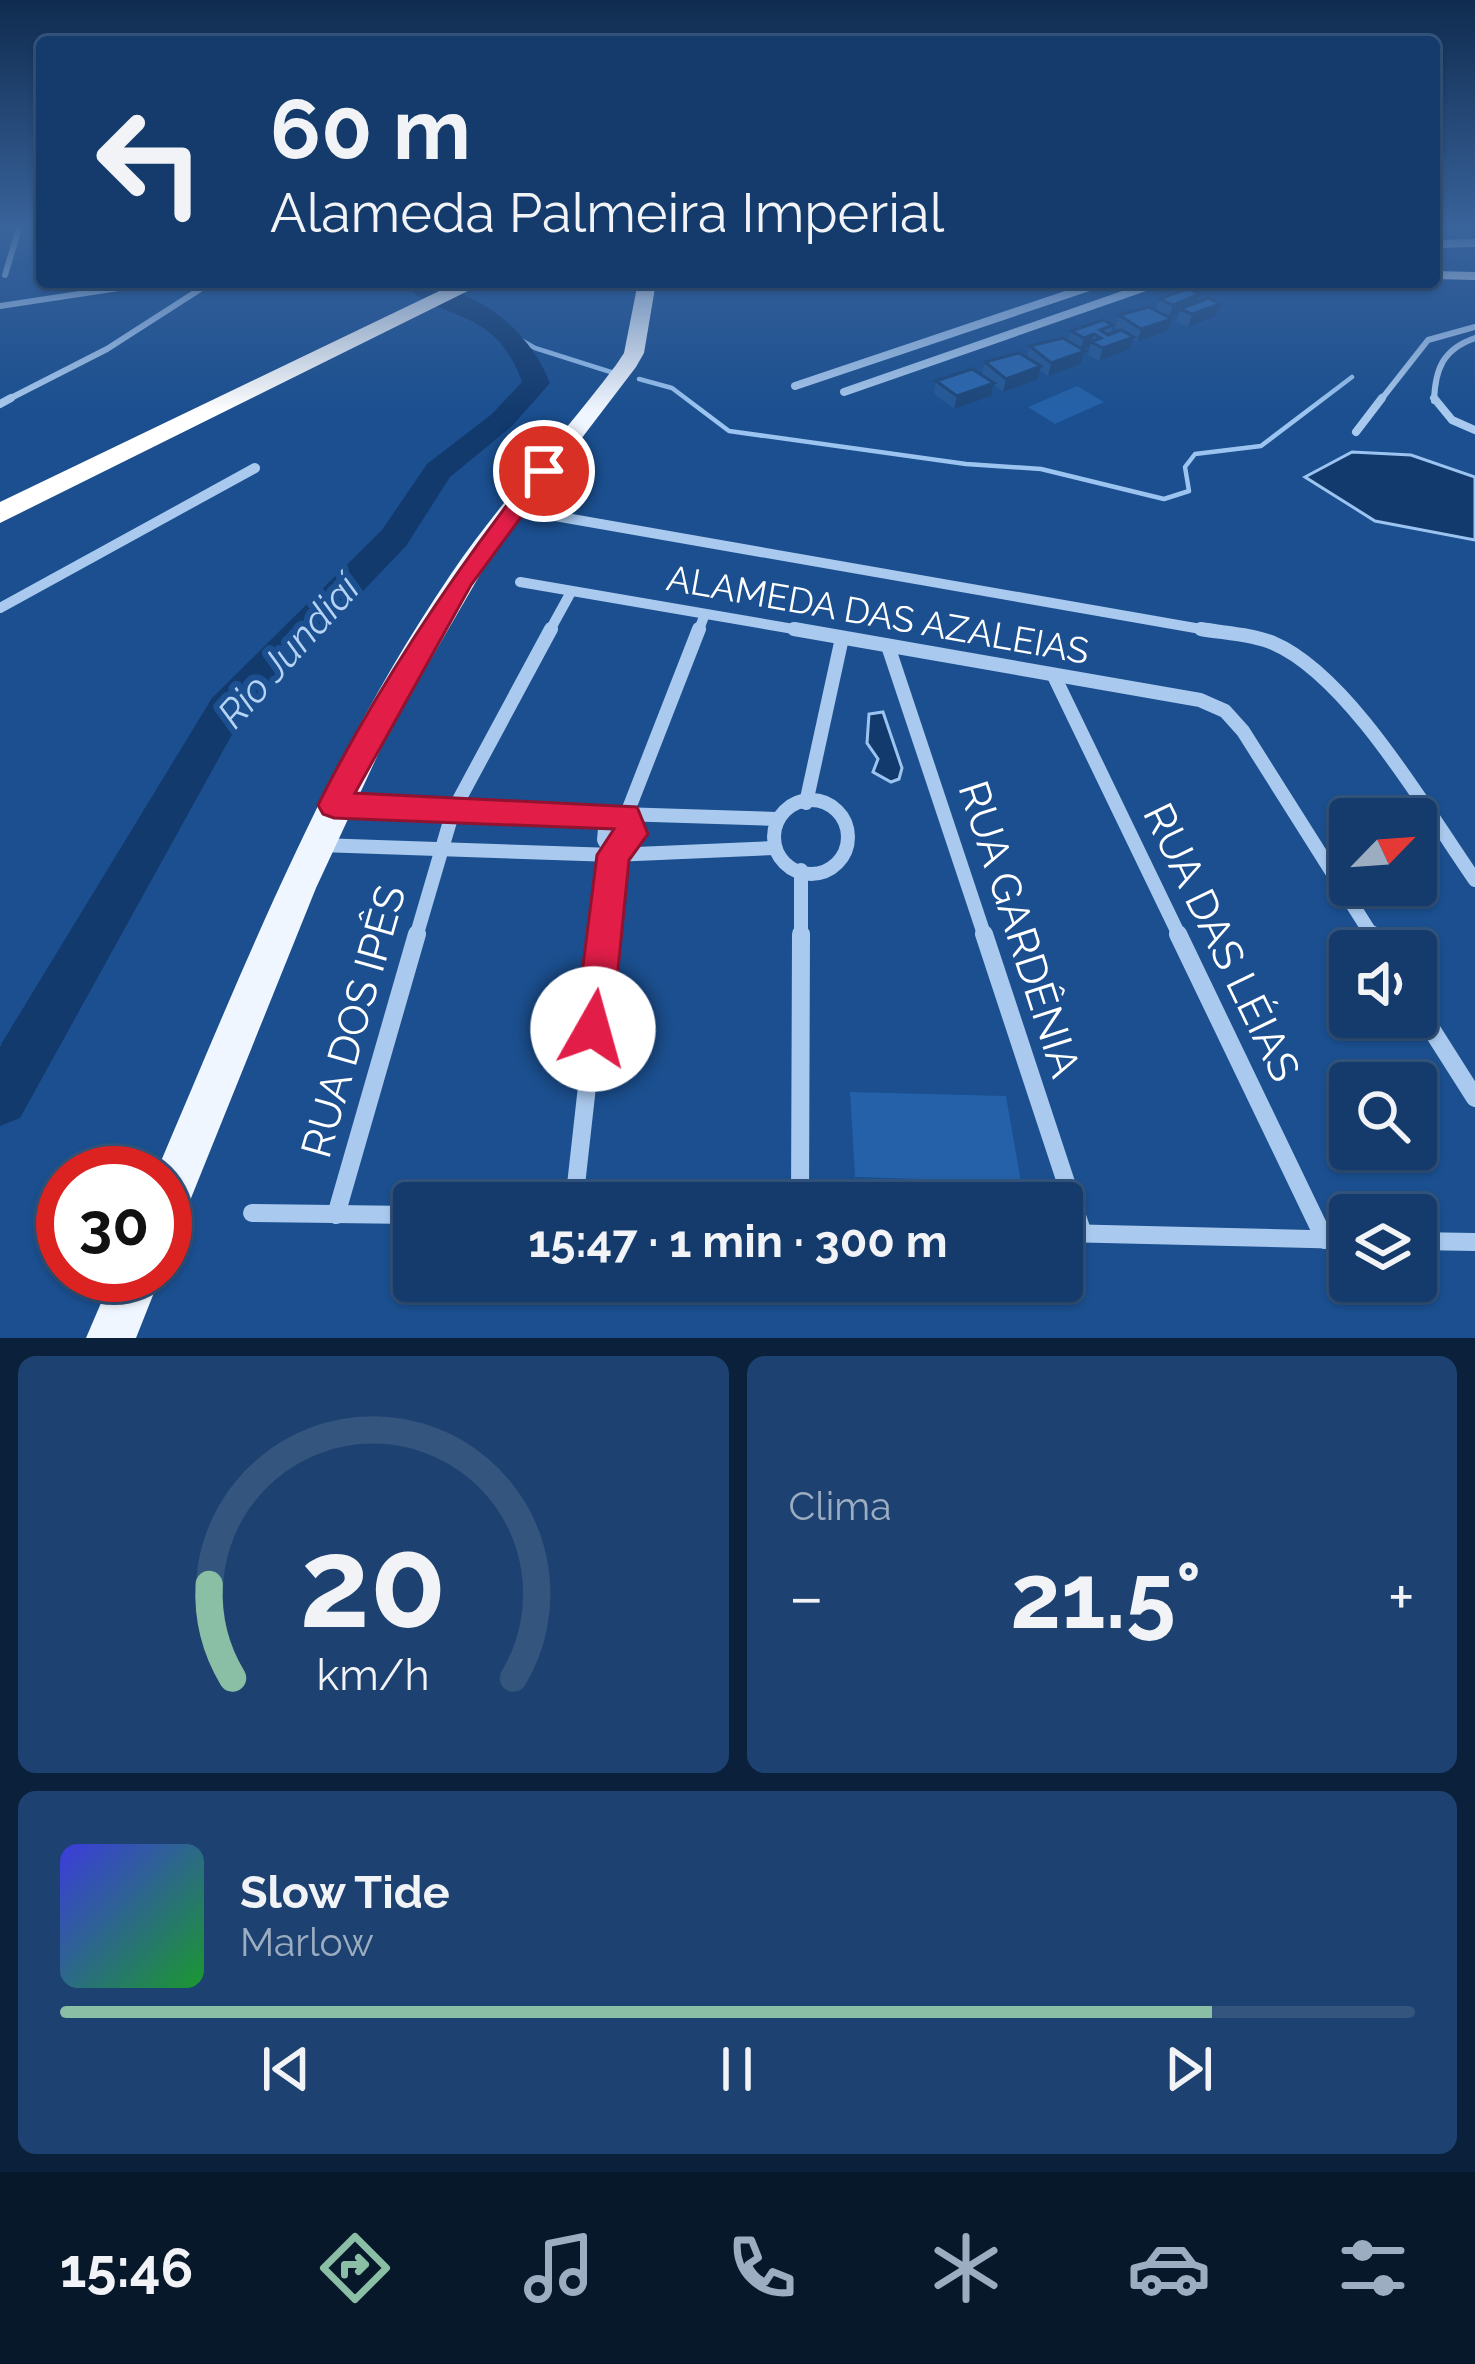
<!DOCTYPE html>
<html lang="pt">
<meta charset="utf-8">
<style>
body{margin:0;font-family:Raleway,sans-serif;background:#1d4271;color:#f1f3f6;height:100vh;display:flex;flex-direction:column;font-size:45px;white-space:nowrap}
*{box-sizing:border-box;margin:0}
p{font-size:39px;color:#9dadc1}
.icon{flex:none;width:66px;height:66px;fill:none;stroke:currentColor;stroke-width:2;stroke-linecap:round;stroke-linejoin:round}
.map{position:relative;height:1338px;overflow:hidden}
.drawer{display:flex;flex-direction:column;gap:18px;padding:18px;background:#0b203b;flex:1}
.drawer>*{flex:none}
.hud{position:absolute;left:36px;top:36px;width:1404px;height:252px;border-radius:12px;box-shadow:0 3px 9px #0004,0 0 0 3px #33557e;background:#143b6b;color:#f1f3f6;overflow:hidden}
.needle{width:78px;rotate:65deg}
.controls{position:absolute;left:1329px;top:798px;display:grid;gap:24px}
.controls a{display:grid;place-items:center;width:108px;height:108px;border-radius:12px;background:#143b6b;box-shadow:0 3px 9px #0004,0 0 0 3px #33557e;font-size:60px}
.speed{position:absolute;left:36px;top:1146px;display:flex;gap:24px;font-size:60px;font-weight:700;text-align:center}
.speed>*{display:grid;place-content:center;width:156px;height:156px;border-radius:50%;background:#143b6b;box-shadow:0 3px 9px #0004,0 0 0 3px #33557e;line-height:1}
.speed .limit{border:18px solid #d22;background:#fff;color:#111}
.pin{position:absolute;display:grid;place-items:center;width:102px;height:102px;color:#fff;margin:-51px;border:6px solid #fff;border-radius:50%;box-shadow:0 3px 12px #0007}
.me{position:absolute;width:132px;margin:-66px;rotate:7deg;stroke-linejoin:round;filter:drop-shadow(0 0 9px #0008)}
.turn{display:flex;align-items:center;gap:42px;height:252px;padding:0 36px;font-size:54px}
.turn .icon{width:156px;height:156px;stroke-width:2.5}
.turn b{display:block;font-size:84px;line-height:102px}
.big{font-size:90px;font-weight:700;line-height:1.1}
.drawer .tile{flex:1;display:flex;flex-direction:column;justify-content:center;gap:18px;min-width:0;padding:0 42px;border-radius:18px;background:#1d4271}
.drawer .dial{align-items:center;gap:0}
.dial svg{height:312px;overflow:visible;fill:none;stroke:#33557e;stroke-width:7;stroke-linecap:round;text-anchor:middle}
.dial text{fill:#f1f3f6;stroke:none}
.song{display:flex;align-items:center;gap:36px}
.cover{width:144px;height:144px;border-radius:18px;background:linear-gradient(135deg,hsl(240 70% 55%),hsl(130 70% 35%))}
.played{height:12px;border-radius:6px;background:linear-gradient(90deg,#8abfa5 85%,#33557e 85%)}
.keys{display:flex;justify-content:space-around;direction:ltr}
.heat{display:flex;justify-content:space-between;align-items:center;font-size:66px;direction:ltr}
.drawer .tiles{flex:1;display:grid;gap:18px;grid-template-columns:1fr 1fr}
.tile:last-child{grid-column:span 2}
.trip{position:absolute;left:393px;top:1182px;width:690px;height:120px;border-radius:12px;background:#143b6b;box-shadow:0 3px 9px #0004,0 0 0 3px #33557e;font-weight:700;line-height:120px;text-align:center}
.tabs{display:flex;height:192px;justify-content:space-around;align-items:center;background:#08182b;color:#9dadc1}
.tabs .icon{width:84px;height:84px}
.tabs .on{color:#8abfa5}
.tabs b{font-size:54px;color:#f1f3f6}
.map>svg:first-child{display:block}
.green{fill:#2461a8}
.water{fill:#123a6d;stroke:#9cc4f0;stroke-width:3}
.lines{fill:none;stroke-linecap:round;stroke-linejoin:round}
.stream-far1{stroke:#9cc4f0;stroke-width:4.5}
.stream{stroke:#9cc4f0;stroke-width:9}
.river{fill:#123a6d;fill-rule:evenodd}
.lane-far1{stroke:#a9c9ee;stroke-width:6}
.lane{stroke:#a9c9ee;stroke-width:8}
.street-far3{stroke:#a9c9ee;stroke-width:8}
.street-far2{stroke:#a9c9ee;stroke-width:10}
.street-far1{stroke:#a9c9ee;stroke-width:14}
.street{stroke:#a9c9ee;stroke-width:18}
.secondary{fill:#d6e6fa;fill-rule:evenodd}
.primary{fill:#f0f6ff;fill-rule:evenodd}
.highway{fill:#fff;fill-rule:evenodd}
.wall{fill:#245895}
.shaded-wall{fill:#1d4779}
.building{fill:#2a66ad;stroke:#1d4779;stroke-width:3}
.route{fill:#e11d48;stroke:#92132f;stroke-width:3}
.labels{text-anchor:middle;stroke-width:12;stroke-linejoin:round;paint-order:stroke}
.street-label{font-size:36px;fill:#fff;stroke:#1b4f8f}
.water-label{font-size:39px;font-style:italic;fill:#b5d3f5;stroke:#1b4f8f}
.near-street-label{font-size:42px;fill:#fff;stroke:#1b4f8f}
</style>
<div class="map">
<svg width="1475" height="1338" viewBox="0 0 1475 1338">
<rect width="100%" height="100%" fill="#1b4f8f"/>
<g class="green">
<polygon points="1077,386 1104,402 1055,424 1028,407"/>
<polygon points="850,1092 1006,1096 1021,1182 855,1177"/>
</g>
<g class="water">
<polygon points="1352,452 1411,455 1475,477 1475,540 1375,521 1305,477"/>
<polygon points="883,712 902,768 899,779 891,782 873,772 878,759 867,743 869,714"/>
</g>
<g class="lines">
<g class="stream-far1">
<polyline points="514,336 535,348 617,374"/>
<polyline points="639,379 672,388 729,431 966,464 1041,469 1164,499 1189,491 1185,467 1195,454 1261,446 1352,377"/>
</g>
<polyline class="stream" points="0,1050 32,1044"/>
<path class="river" d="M401 282C466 282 526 322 550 383L512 426 450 477 406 546 240 720 20 1118 0 1126V1046L212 698 382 530 427 464 492 414 522 382C494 304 444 325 401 282Z"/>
<g class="lane-far1">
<polyline points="5,275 20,225"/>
<polyline points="0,306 158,282"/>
<polyline points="5,401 107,349 202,288 202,282"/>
<polyline points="1380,401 1428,340 1475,327"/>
<path d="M1434 401C1435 369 1443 349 1475 338"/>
</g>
<g class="lane">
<polyline points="1434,398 1452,420 1475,430"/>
<polyline points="0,404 11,398"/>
<polyline points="1356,432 1382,398"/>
</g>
<g class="street-far3">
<polyline points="1434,244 1475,243"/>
<polyline points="1270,282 1325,282"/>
<polyline points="795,386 1104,282"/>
<polyline points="844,392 1160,282"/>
</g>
<g class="street-far2">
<polyline points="515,509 1218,632"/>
<polyline points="520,582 811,632"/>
<polyline points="0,608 255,468"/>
<polyline points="549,632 571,592"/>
<polyline points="698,632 705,614"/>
</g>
<g class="street-far1">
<polyline points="794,629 1200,700 1225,711 1243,731 1373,937"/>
<path d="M1201 629C1223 633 1252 634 1273 643 1349 675 1428 813 1475 880"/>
<polyline points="888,646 985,937"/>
<polyline points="1054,676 1180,937"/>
<circle cx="811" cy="837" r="37"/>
<polyline points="806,803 842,638"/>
<polyline points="340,805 777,819"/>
<polyline points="320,845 613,855 774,848"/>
<polyline points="615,853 632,834 626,816 699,629"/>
<polyline points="416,937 453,811 551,629"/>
<polyline points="604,937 613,855 604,840 605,829 625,817"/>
<polyline points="801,937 801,870"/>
</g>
<g class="street">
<polyline points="984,934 1083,1234"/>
<polyline points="1178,934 1325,1240"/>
<polyline points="1371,934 1382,951"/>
<polyline points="1416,1005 1475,1098"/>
<polyline points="574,1203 604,934"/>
<polyline points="800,1203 801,934"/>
<polyline points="252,1213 414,1215"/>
<polyline points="336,1215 417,934"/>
<polyline points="1062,1233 1350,1240"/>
<polyline points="1416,1241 1475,1242"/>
</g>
<polygon class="secondary" points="1434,271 1475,272 1475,280 1434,279"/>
<g class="primary">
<path d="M638 282H656L644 353 636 367 488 561 388 733 316 888 181 1223 165 1230V1173H156C243 969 326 758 451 574 501 500 563 436 616 365L624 353Z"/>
<polygon points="113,1275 161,1275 136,1338 86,1338"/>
</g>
<polygon class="highway" points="458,282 486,282 0,523 0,502"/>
</g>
<polygon class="wall" points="1200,294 1196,302 1221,304 1216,316 1188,327 1176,321 1179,313 1169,317 1167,331 1137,342 1133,340 1130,349 1099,361 1088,355 1090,347 1083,350 1081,364 1048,376 1040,370 1038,379 1003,392 993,384 991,396 954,409 934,394 936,381 982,375 985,362 1027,358 1030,346 1068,341 1071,331 1113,325 1111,333 1120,330 1115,327 1119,315 1156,310 1160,299"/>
<g class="shaded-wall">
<polygon points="1200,294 1195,306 1180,309 1179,313 1169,317 1173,305"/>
<polygon points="1221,304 1216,316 1188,327 1192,314"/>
<polygon points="1172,319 1167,331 1137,342 1141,329"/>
<polygon points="1094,334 1090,347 1080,350 1084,338"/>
<polygon points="1134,337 1130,349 1099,361 1103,348"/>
<polygon points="1085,351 1081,364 1048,376 1051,363"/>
<polygon points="1041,366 1038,379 1003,392 1006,379"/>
<polygon points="994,383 991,396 954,409 957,396"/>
</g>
<g class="building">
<polygon points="1188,288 1200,294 1173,305 1160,299"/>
<polygon points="1208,298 1221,304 1192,314 1180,309"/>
<polygon points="1149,307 1172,319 1141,329 1119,315"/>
<polygon points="1103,320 1113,325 1100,330 1108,335 1121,330 1134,337 1103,348 1091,342 1101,338 1094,334 1084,338 1071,331"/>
<polygon points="1063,338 1085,351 1051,363 1030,346"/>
<polygon points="1019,353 1041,366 1006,379 985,362"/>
<polygon points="972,369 994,383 957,396 936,381"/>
</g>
<linearGradient id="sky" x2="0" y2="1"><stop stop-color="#0f2b4f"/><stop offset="0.55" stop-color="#39639b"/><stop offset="1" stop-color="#39639b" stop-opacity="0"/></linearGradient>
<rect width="1475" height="412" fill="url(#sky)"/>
<path class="route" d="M544 464 555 471 471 585 355 793 637 807 648 834 629 860 612 1029 607 1042 593 1047 580 1042 575 1029 597 855 614 829 334 818 323 814 318 805C379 683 453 573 537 466Z"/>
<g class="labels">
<g class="street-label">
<text transform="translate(878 614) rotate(10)" y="13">ALAMEDA DAS AZALEIAS</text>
</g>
<g class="water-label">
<text transform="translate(288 651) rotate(-48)" y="14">Rio Jundiaí</text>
</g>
<g class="near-street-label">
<text transform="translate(1020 929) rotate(72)" y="15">RUA GARDÊNIA</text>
<text transform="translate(1222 942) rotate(64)" y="15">RUA DAS LÉIAS</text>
<text transform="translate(353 1021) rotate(-74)" y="15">RUA DOS IPÊS</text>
</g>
</g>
</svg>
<div class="controls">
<a><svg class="needle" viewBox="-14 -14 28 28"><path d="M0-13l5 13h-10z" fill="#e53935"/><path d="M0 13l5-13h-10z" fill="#9dadc1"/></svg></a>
<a><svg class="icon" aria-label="sound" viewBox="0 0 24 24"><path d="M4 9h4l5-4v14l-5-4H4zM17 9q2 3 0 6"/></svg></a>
<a><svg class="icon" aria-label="search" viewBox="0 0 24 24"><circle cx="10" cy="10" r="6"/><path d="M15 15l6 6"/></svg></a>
<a><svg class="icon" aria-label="layers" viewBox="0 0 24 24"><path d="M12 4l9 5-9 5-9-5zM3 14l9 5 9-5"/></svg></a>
</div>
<div class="speed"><div class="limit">30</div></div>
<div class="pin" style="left:544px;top:471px;background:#d93025"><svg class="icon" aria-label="arrive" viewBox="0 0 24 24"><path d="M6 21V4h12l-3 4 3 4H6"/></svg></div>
<svg class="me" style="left:593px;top:1029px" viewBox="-20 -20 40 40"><circle r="19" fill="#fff"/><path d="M0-13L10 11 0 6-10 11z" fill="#e11d48"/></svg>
<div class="trip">15:47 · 1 min · 300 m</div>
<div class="hud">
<div class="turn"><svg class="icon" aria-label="left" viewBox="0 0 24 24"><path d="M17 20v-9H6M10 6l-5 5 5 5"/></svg><div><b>60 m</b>Alameda Palmeira Imperial</div></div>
</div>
</div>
<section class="drawer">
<div class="tiles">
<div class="tile dial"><svg viewBox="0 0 100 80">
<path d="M14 69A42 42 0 1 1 86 69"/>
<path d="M14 69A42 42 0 0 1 8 45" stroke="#8abfa5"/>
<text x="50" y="56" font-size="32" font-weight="700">20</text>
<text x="50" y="72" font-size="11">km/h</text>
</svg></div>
<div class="tile"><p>Clima</p>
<div class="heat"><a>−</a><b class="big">21.5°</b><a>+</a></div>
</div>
<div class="tile">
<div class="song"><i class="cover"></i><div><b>Slow Tide</b><p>Marlow</p></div></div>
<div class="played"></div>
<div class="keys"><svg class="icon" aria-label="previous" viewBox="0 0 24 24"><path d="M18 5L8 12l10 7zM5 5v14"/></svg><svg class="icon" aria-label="pause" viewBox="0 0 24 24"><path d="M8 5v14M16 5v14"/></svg><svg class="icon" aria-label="next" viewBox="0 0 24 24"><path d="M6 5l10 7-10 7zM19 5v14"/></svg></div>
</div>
</div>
</section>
<nav class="tabs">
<b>15:46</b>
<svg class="icon on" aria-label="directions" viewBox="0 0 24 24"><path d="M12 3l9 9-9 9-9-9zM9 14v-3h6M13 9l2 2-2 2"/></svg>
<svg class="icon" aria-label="music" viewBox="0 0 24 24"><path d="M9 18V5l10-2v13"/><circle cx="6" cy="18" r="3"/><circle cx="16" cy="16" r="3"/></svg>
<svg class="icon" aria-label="phone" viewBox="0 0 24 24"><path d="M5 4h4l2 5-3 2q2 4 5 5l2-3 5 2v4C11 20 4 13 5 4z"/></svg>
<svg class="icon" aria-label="climate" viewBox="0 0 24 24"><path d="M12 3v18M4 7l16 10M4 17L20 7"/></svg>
<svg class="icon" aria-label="car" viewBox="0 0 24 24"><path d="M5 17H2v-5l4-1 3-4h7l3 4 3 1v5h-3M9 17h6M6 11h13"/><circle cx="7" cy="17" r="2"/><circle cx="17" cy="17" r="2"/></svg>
<svg class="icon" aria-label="filters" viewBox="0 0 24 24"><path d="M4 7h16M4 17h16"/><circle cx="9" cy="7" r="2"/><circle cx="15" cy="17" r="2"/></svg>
</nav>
